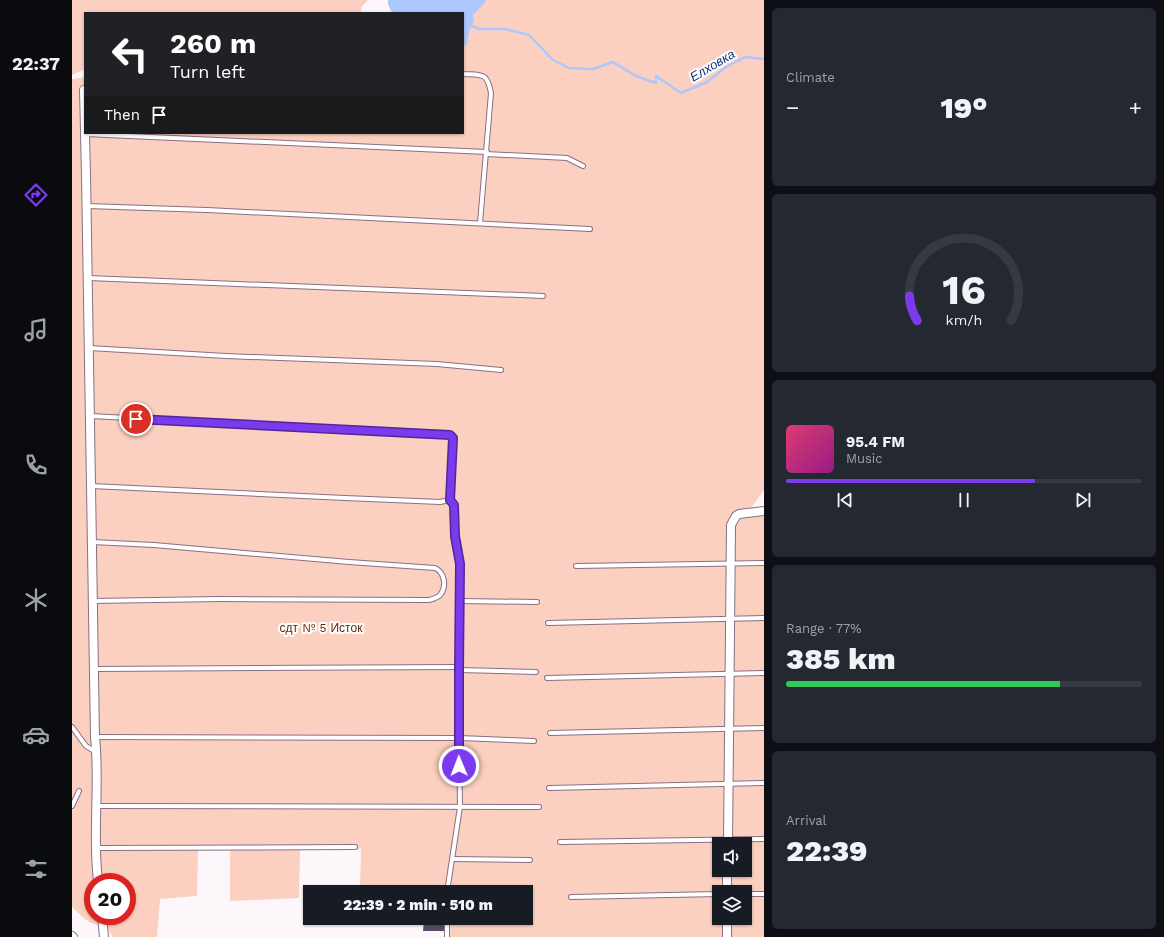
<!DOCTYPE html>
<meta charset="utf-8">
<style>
body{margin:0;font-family:"Work Sans",sans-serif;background:#242831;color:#f1f3f6;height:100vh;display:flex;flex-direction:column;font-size:15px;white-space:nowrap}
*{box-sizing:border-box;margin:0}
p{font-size:13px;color:#9ea1a6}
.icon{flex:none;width:22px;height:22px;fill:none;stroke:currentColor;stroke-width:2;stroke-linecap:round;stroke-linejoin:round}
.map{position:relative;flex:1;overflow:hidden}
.sheet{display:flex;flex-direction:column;gap:8px;padding:8px;background:#0d0f14;width:400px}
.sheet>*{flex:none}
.hud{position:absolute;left:12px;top:12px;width:380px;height:122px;border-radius:0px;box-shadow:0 1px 3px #0004;background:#202124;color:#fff;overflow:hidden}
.buttons{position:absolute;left:640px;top:837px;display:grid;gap:8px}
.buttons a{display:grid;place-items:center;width:40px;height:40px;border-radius:0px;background:#171b24;box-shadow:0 1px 3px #0004;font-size:20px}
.speed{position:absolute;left:12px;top:873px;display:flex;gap:8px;font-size:20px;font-weight:700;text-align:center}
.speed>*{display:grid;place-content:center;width:52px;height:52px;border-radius:50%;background:#171b24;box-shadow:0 1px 3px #0004;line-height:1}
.speed .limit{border:6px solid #d22;background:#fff;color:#111}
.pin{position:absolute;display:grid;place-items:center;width:34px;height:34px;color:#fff;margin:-17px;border:2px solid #fff;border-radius:50%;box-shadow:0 1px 4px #0007}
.me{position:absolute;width:44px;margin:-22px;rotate:359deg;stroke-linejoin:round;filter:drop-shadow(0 0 3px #0008)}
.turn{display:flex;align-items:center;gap:14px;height:84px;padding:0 20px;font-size:18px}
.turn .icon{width:52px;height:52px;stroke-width:2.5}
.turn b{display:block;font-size:28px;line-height:34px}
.then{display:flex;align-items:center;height:38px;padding:0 20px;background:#0003;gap:8px;font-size:15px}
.big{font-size:30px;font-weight:800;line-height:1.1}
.sheet .widget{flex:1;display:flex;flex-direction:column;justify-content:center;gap:6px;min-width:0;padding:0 14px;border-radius:6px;background:#242831}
.sheet .dial{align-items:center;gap:0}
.dial svg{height:104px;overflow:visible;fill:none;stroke:#363941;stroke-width:7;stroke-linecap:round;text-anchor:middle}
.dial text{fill:#f1f3f6;stroke:none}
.song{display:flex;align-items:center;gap:12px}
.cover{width:48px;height:48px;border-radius:6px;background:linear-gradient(135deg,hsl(340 70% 55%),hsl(310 70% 35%))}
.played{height:4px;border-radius:2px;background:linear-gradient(90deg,#7c3aed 70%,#363941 70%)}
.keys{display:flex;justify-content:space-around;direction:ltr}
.heat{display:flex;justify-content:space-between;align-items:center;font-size:22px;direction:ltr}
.charge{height:6px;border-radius:3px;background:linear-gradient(90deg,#34c759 77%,#363941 0)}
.trip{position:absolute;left:231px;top:885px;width:230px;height:40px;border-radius:0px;background:#171b24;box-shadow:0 1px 3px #0004;font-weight:800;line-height:40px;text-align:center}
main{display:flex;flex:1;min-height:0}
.menu{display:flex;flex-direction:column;width:72px;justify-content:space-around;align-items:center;background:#090b0e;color:#9ea1a6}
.menu .icon{width:28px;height:28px}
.menu .current{color:#7c3aed}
.menu b{font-size:18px;color:#f1f3f6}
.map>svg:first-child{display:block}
.green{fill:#fcd0c0;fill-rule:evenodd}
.water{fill:#adc8fd}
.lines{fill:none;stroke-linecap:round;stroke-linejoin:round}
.stream{stroke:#adc8fd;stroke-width:2.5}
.building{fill:#544c67}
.lane-casing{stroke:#896f84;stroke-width:6}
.street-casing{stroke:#896f84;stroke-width:10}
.lane{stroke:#fff;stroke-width:4}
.street{stroke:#fff;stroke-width:8}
.route-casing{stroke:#51269a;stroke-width:10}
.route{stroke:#7c3aed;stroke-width:7}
.labels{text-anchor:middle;stroke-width:4;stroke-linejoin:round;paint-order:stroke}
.park-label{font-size:12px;fill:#682504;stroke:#fff}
.water-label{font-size:13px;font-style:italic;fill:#15347e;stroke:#fff}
</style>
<main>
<nav class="menu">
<b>22:37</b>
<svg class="icon current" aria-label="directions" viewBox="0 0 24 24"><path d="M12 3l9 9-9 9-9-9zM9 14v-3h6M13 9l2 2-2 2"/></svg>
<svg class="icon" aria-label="music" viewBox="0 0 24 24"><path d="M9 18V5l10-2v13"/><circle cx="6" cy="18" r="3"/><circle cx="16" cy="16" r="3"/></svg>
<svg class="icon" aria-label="phone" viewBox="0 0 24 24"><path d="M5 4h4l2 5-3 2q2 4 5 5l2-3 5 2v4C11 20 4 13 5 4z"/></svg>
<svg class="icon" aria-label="climate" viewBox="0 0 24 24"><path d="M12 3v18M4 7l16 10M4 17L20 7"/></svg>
<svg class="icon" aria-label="car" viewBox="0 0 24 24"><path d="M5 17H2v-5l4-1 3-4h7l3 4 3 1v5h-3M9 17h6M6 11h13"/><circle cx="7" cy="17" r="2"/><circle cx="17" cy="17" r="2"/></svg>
<svg class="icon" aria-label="filters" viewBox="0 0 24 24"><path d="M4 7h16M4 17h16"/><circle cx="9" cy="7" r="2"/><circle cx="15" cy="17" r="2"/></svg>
</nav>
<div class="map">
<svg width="692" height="937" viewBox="0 0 692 937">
<rect width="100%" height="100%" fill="#fdf6fb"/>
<g class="green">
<polygon points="0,0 296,0 290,6 289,13 13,13 13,69 0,75"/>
<path d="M341 0H692V490L674 515 692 514V937H378L379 918H454V892H380L379 885 312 887 311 892H288L289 849H228L227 898 158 901V847L126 849 125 896 88 899 85 937H41L32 924C19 928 9 915 0 907V79L13 77V133H391V13ZM647 844H673V870H647ZM21 882H55V916H21ZM647 892H673V918H647Z"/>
</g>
<polygon class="water" points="316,0 414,0 411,5 401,15 402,21 397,31 395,44 391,46 391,13 320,13 316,4"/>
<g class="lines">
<polyline class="stream" points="391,22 407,29 433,29 457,35 481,60 497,68 521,69 541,62 564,76 584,83 584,76 609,93 635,82 654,67 673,57 692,59"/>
</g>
<polygon class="building" points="352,919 372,920 372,931 351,931"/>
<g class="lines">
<defs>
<g id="lane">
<path d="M391 74C410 75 415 72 419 93L408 223"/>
<polyline points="13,134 415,152"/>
<polyline points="414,154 495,158 511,166"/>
<polyline points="15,206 135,210 518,229"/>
<polyline points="16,278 471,296"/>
<polyline points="17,348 154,356 365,364 429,370"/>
<polyline points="19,416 377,435 381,438 378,500 382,505 383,536 388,564 387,738 388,807 375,892"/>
<polyline points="19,486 273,498 368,502 378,500"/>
<path d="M20 542 82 545 277 562 363 568C372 572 375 585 369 594 366 598 362 599 357 600L147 599 20 601"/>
<polyline points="504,566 692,563"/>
<polyline points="388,601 465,602"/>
<polyline points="476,623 692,618"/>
<polyline points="22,669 387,667"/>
<polyline points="387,670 464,672"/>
<polyline points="475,678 692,673"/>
<polyline points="0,727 14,746 24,752"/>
<polyline points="478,733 692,728"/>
<polyline points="23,737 387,738 462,741"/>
<polyline points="477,788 692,783"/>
<polyline points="0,806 7,791"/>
<polyline points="25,806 467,807"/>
<polyline points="488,842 692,839"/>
<polyline points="24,848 283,847"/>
<polyline points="381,859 458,860"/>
<polyline points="673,894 692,894"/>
<polyline points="499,897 647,894"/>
<polyline points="375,937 375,918"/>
</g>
<g id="street">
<polyline points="12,90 13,129"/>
<path d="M13 133C18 334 18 535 23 737 27 774 23 811 24 848 24 859 25 871 26 882"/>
<polyline points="656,844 659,525 664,516 667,514 692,511"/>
<polyline points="655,892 655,870"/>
<polyline points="30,916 32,937"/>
<polyline points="655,918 655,937"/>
<polyline points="0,936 1,937"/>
</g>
</defs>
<use href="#lane" class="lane-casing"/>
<use href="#street" class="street-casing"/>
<use href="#lane" class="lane"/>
<use href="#street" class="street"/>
</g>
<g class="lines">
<defs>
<polyline id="route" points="64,419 378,435 381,438 378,500 382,505 383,536 388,564 387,670 387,766"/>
</defs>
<use href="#route" class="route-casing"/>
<use href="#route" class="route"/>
</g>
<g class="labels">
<g class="park-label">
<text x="249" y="632">сдт № 5 Исток</text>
</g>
<g class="water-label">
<text transform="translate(640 65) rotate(-31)" y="5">Елховка</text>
</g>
</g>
</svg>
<div class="buttons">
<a><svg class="icon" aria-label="sound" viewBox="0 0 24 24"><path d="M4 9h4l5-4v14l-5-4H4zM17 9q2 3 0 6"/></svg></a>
<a><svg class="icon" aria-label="layers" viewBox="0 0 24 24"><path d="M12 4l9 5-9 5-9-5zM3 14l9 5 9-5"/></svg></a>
</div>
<div class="speed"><div class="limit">20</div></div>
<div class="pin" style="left:64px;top:419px;background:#d93025"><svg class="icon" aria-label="arrive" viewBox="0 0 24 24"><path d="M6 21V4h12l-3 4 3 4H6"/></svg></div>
<svg class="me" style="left:387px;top:766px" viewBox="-20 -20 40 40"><circle r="17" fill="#7c3aed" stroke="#fff" stroke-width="3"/><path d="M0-11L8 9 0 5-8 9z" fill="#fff"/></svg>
<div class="trip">22:39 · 2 min · 510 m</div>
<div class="hud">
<div class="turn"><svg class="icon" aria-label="left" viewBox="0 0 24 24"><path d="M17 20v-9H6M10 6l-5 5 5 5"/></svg><div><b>260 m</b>Turn left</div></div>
<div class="then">Then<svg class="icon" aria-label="arrive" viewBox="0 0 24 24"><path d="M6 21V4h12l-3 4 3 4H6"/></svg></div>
</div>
</div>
<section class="sheet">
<div class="widget"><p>Climate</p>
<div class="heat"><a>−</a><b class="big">19°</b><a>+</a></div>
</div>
<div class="widget dial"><svg viewBox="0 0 100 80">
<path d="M14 69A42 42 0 1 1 86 69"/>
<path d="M14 69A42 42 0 0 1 8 50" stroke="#7c3aed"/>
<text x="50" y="56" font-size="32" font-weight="700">16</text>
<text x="50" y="72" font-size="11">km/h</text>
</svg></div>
<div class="widget">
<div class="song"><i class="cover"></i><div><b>95.4 FM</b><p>Music</p></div></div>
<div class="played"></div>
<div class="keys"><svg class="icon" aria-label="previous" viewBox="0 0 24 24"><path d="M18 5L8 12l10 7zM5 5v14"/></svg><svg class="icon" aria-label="pause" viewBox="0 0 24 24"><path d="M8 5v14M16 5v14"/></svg><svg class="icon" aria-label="next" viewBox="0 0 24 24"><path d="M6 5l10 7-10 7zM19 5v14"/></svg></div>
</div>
<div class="widget"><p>Range · 77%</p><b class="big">385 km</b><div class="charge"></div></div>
<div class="widget"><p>Arrival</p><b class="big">22:39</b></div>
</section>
</main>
